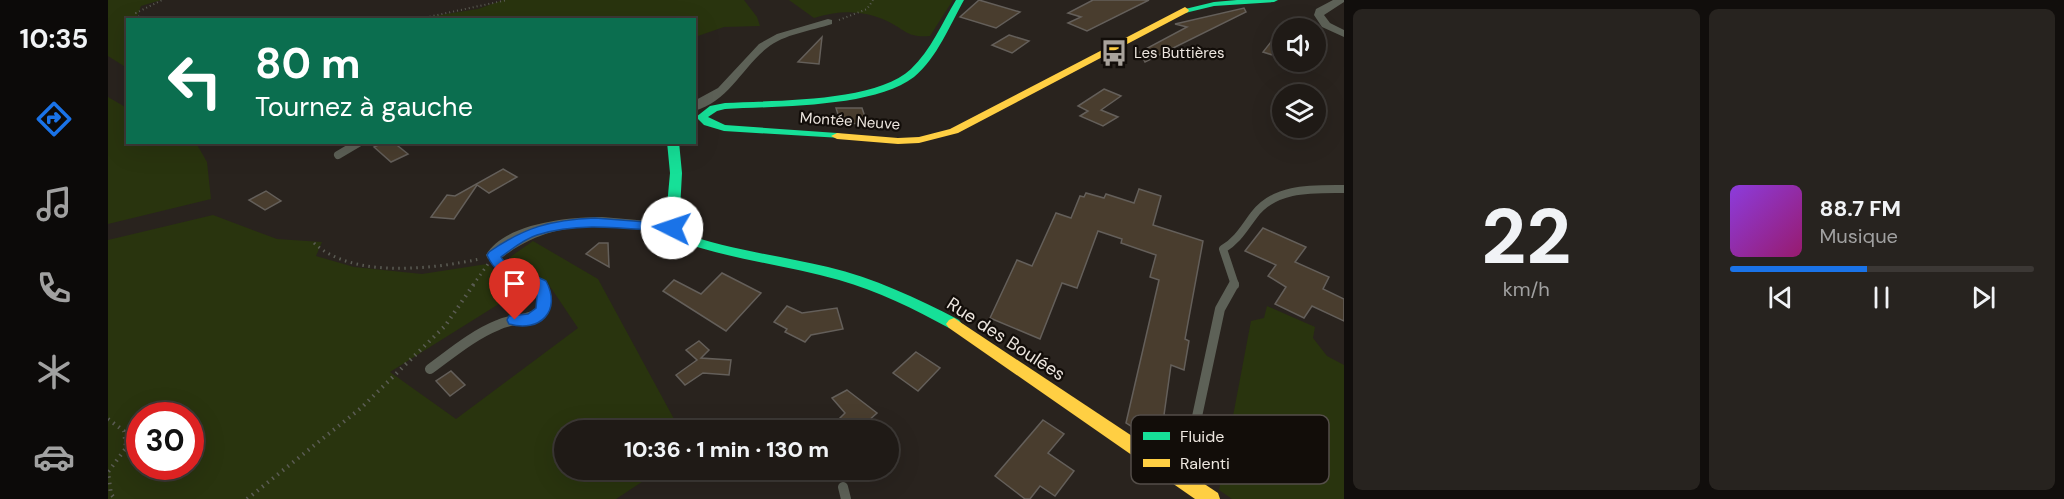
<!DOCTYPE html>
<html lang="fr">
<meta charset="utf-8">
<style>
body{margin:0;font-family:"DM Sans",sans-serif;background:#27231f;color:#f1f3f6;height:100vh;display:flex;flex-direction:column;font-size:22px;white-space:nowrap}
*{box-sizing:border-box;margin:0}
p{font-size:20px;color:#a1a1a1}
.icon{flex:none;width:33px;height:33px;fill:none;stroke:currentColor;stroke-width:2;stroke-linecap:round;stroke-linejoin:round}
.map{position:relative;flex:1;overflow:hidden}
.details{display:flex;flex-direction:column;gap:9px;padding:9px;background:#110e0c;width:720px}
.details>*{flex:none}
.guide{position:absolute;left:18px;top:18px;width:570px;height:126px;border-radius:0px;box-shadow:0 6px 24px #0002,0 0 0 2px #3c3835;background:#0b6e4f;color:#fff;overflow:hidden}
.controls{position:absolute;left:1164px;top:18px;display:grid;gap:12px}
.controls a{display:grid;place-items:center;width:54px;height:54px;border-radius:50%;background:#1f1a16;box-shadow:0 6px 24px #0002,0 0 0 2px #3c3835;font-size:30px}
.speed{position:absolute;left:18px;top:402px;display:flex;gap:12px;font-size:30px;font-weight:700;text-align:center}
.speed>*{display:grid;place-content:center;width:78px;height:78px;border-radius:50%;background:#1f1a16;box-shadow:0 6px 24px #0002,0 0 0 2px #3c3835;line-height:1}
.speed .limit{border:9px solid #d22;background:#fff;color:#111}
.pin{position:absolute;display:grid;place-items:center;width:51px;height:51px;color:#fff;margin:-62px -26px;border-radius:50% 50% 50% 0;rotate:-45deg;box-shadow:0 0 6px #0007}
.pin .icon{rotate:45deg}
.me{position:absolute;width:66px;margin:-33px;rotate:274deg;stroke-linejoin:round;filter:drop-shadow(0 0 4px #0008)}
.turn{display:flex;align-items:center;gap:21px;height:126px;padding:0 30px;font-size:27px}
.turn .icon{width:78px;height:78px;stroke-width:2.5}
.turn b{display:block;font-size:42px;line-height:51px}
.details .tile{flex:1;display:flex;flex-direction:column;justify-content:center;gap:9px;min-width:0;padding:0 21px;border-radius:9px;background:#27231f}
.details .dial{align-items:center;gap:0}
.dial b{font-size:78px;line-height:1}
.song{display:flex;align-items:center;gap:18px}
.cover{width:72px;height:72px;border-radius:9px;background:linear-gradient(135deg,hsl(270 70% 55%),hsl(320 70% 35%))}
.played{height:6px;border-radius:3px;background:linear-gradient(90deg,#1a73e8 45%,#3c3835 45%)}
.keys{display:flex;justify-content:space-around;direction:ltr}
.details .tiles{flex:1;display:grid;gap:9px;grid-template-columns:repeat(2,1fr)}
.trip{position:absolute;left:446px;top:420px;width:345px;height:60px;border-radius:30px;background:#1f1a16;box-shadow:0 6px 24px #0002,0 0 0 2px #3c3835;font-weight:800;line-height:60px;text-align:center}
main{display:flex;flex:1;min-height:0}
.menu{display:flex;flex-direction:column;width:108px;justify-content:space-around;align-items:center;background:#0c0a09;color:#a1a1a1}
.menu .icon{width:42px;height:42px}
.menu .current{color:#1a73e8}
.menu b{font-size:27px;color:#f1f3f6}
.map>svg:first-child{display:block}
.green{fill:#29340e;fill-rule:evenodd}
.building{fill:#493d2e;stroke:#645f5a;stroke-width:1.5}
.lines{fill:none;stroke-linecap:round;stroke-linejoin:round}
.path-far2{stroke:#5b5c54;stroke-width:2;stroke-dasharray:1 3;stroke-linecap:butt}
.path-far1{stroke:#5b5c54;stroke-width:3;stroke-dasharray:1.5 4.5;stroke-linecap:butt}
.path{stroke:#5b5c54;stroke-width:4;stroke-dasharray:1.5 5;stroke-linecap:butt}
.lane-far1{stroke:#5d6157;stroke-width:8}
.lane{stroke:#5d6157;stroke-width:10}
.street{fill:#5d6157;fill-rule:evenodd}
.fast{fill:#16e098;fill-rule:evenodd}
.slow{fill:#ffcf43;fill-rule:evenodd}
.route{fill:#1a73e8;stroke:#114b97;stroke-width:1.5}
.labels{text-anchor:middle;stroke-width:4.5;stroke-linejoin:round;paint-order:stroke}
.far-poi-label{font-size:15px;fill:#ede6df;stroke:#120d09;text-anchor:start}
.far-street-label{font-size:15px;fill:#ede6df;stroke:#120d09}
.street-label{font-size:18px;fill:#ede6df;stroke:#120d09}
.key{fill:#120d09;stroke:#544e49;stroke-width:1.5}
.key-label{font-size:16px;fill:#ede6df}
</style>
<main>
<nav class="menu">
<b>10:35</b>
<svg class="icon current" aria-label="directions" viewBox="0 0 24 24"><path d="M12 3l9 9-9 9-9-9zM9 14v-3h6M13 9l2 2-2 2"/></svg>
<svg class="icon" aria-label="music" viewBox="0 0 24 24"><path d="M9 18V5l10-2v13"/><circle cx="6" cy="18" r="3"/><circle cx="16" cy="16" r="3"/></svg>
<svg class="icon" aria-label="phone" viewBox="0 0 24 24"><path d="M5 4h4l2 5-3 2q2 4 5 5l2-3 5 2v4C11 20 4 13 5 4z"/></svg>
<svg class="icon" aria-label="climate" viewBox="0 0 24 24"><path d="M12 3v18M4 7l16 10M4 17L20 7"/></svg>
<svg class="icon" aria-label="car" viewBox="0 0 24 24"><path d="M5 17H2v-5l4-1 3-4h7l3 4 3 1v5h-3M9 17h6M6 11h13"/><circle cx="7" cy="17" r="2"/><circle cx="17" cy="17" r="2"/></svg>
</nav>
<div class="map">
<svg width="1236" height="499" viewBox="0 0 1236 499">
<rect width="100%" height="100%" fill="#29231e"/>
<g class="green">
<polygon points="0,0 53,0 33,6 28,19 20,20 19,68 0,56"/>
<polygon points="395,0 636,0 649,17 652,26 616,27 587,37 586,20 306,19 370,9"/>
<path d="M681 0H845L822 36C799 38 798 30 779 21 754 10 732 10 706 18Z"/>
<polygon points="0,97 19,108 20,142 88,143 99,162 103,199 0,224"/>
<path d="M105 215 169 239 214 242 208 256 246 267 314 274 379 264 410 292 282 372 348 419 470 328 439 282 402 257 425 241 490 279 572 430H456V470H552L508 499H0V240ZM32 416H82V466H32Z"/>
<polygon points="1159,306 1207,327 1205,338 1219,356 1236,365 1236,499 1124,499 1111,490 1143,321 1156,318"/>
</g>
<g class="building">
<polygon points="871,0 912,12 888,28 852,17"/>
<polygon points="985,0 1041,0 979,31 960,23 973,17 960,13"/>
<polygon points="1136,8 1138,12 1037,62 1032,52 1079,27 1067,24"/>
<polygon points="1174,28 1174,58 1155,52"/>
<polygon points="901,35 921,41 904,53 884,45"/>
<polygon points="714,37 711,64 690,62"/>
<polygon points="996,89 1013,96 993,110 1010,117 995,126 972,116 980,111 970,106"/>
<polygon points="728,108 754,108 759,123 733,124"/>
<polygon points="277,142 285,142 300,154 283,162 266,147"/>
<polygon points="395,169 409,177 381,193 369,185 346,219 323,217 339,195 347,196"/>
<polygon points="1031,189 1053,196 1045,225 1095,241 1077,339 1081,341 1076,370 1063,365 1056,415 1069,421 1063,452 1018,423 1051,280 1042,277 1048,255 1013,243 1014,239 990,231 969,288 954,283 932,339 882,318 909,260 924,266 948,213 963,218 972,196 976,197 978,193 996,198 998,194 1026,203"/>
<polygon points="158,191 173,201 157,210 141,200"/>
<polygon points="1155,228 1198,247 1187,262 1221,277 1215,289 1236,299 1236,321 1204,306 1196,318 1167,304 1178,287 1160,276 1168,265 1137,251"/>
<polygon points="491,243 500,243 501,267 478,254"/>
<polygon points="614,273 653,293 618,331 555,291 566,280 593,294"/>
<polygon points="679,306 694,313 729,308 735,329 703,335 697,342 677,332 679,329 666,322"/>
<polygon points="591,341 601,350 593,358 623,360 621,375 595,373 577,385 568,375 589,360 578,350"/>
<polygon points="808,352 832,368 810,391 785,373"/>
<polygon points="343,371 357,385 342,396 328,381"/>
<polygon points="739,390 769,413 750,430 740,430 728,422 737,413 724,398"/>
<polygon points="935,420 956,434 940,453 966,471 947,496 932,486 922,499 917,499 887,476"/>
</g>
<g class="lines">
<g class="path-far2">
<polyline points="33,20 28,13 54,0"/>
<polyline points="306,20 399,0"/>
<polyline points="731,20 759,9 765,0"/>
</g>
<g class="path-far1">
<path d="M206 243C244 279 324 269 372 259"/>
<polyline points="365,285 380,264"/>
</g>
<g class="path">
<polyline points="0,419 16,431 18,448 0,472 3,494 7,499"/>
<polyline points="139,499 253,408 337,326 366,284"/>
</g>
<g class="lane-far1">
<polyline points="230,155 252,142"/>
<polyline points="386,255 400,271 433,285"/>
<path d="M1127 285 1115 249C1130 240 1136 228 1146 215 1167 187 1204 189 1236 189"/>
</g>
<g class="lane">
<path d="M322 369C344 353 365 335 390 325 405 318 421 321 435 311L437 296 431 284"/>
<polyline points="1084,440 1112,309 1126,284"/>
<polyline points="735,487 738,499"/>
</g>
<g class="street">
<polygon points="1225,0 1236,0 1236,2 1216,15 1222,23 1236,30 1236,37 1214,27 1206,15 1208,9"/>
<path d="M720 19 724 20V24C703 31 676 34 659 48 633 69 621 101 586 111V101L610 88 651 44 669 34Z"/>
<path d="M494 217 564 223 570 224 572 228 570 232 564 233C497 227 449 215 392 259H380L378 255C397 223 461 217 494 217Z"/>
</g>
<g class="fast">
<path d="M848 0H856C842 25 829 58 806 77 766 108 667 106 617 109L609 111 600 117 617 125 729 133 733 134V138L616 131 596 125 588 117 602 106 617 103C665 100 767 103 803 69 823 50 834 23 848 0Z"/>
<polygon points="1129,0 1170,0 1166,2 1106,6 1077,13 1073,10 1106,2"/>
<path d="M559 142H571L574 173 571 228 572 232C620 250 670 255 720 267 766 278 809 298 851 320L854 324 851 328H841C806 309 770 291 731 280 675 264 617 259 562 238L557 228 562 173Z"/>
</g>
<g class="slow">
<polygon points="1077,7 1081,10 1080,12 850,133 811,143 790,144 729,139 723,136 729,133 790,138 811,137 842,129"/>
<polygon points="846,318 1110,493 1112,499 1087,499 841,328 838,324 841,320"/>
</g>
</g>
<path class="route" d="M487 218 564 224 571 228 564 232C519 229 473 221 429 235 416 239 404 249 393 257 400 270 425 274 438 281 454 311 432 333 401 324L399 320 401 316 420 314 428 308 429 296 427 288C406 276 390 280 379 255L381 252C417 227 443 220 487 218Z"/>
<defs>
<symbol id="bus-bare" viewBox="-9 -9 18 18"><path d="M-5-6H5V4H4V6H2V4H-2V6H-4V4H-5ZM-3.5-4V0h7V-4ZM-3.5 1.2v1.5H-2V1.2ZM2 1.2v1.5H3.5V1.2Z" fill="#a8a29b" stroke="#120d09" stroke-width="2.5" paint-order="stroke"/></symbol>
</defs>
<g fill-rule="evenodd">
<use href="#bus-bare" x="987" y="34" width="38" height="38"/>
</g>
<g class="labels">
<g class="far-poi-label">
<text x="1026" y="58">Les Buttières</text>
</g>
<g class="far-street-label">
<text transform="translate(742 121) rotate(4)" y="5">Montée Neuve</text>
</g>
<g class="street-label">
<text transform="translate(898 339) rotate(33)" y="6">Rue des Boulées</text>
</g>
</g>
<rect x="1023" y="415" width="198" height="69" rx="9" class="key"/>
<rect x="1035" y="432" width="27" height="8" fill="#16e098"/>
<rect x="1035" y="459" width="27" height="8" fill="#ffcf43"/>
<g class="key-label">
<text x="1072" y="442">Fluide</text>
<text x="1072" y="469">Ralenti</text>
</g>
</svg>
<div class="controls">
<a><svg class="icon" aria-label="sound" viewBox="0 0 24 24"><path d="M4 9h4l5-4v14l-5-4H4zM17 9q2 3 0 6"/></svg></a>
<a><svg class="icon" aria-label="layers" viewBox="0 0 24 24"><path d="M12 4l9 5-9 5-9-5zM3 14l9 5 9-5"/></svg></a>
</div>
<div class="speed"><div class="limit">30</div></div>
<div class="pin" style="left:407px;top:320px;background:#d93025"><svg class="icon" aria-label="arrive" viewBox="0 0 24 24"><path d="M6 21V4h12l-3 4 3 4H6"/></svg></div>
<svg class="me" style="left:564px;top:228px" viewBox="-20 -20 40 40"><circle r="19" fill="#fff"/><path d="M0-13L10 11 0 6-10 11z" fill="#1a73e8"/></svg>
<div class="trip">10:36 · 1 min · 130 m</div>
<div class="guide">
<div class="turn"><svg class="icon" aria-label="left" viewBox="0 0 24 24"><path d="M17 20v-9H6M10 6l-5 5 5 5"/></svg><div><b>80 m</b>Tournez à gauche</div></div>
</div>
</div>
<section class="details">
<div class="tiles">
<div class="tile dial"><b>22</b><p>km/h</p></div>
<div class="tile">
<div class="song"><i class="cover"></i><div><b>88.7 FM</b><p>Musique</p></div></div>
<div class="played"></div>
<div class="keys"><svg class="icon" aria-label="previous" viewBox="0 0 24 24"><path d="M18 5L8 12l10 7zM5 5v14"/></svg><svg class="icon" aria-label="pause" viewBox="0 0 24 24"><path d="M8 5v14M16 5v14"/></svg><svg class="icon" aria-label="next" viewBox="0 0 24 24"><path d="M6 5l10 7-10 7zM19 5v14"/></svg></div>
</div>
</div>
</section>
</main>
